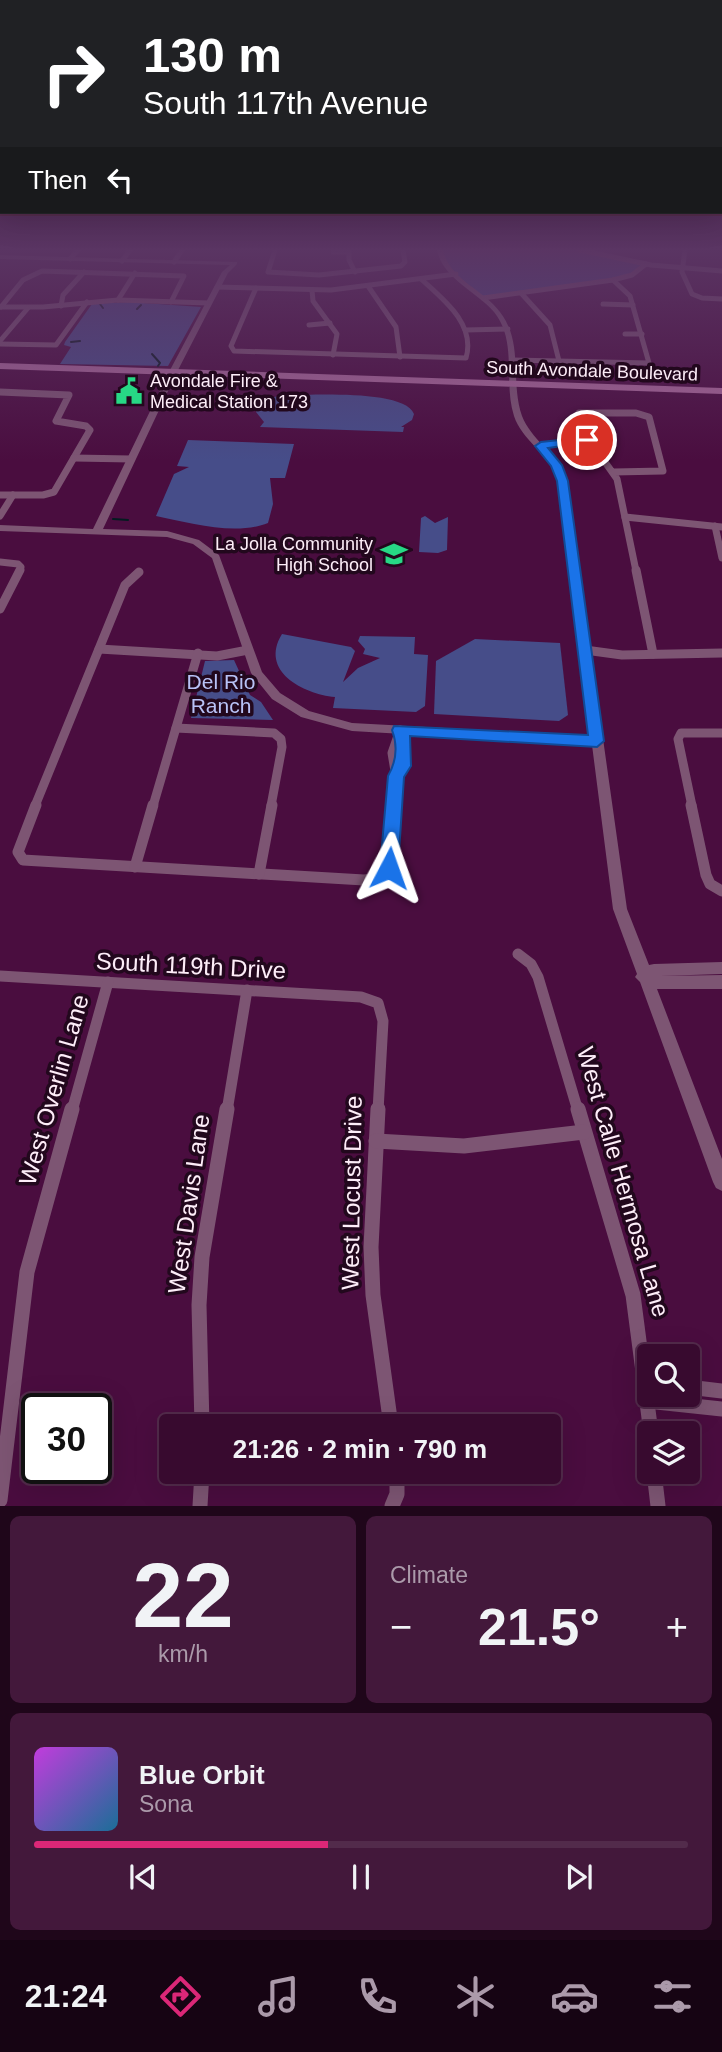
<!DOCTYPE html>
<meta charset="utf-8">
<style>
body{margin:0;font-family:Helvetica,sans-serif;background:#43183b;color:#f1f3f6;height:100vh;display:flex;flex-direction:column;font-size:26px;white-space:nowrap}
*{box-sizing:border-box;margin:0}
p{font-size:23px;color:#ab9aaa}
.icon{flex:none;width:38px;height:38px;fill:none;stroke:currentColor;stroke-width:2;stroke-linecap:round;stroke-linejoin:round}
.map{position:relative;height:1506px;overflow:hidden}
.sheet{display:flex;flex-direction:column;gap:10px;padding:10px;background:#1f061a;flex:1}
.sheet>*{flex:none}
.guide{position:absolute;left:0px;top:0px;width:723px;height:214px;box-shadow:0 7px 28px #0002,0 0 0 2px #522b4b;background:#202124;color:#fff;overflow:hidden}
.tools{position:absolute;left:637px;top:1344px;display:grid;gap:14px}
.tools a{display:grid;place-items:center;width:63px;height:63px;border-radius:7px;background:#380a2f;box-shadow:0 7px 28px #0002,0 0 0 2px #522b4b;font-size:35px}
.speed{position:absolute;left:21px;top:1393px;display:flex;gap:14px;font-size:35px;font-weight:700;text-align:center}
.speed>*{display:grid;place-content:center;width:91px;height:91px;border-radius:50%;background:#380a2f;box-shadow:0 7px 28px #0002,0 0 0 2px #522b4b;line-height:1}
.speed .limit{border:4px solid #111;border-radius:10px;background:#fff;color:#111}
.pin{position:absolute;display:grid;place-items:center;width:60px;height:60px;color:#fff;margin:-30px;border:4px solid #fff;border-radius:50%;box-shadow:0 2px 7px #0007}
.me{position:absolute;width:77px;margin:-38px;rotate:4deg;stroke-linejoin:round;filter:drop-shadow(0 0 5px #0008)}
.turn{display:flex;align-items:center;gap:24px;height:147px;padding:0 28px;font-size:32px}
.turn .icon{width:91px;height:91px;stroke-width:2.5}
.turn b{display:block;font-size:49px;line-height:60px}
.then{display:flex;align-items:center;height:66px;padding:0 28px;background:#0003;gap:14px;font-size:26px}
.big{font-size:52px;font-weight:600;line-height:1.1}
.sheet .card{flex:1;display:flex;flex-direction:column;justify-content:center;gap:10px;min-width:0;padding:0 24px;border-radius:10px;background:#43183b}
.sheet .dial{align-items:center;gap:0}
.dial b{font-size:91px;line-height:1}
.song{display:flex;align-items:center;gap:21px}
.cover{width:84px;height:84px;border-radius:10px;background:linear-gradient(135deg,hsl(290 70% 55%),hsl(200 70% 35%))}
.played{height:7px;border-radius:4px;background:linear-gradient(90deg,#db2777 45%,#522b4b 45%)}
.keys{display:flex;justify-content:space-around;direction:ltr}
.heat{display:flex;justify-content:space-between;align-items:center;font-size:38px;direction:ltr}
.sheet .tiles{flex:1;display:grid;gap:10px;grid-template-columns:1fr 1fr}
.card:last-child{grid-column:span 2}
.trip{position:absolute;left:159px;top:1414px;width:402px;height:70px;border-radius:7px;background:#380a2f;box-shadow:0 7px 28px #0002,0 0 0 2px #522b4b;font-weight:600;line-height:70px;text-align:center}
.tab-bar{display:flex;height:112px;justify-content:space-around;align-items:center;background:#160413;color:#ab9aaa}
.tab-bar .icon{width:49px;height:49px}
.tab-bar .on{color:#db2777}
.tab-bar b{font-size:32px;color:#f1f3f6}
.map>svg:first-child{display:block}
.green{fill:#464d89}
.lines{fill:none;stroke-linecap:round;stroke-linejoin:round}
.stream{stroke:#041b21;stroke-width:2}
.minor-far4{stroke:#7d5573;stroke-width:5}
.minor-far3{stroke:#7d5573;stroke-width:7}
.minor-far2{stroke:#7d5573;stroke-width:9}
.minor-far1{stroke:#7d5573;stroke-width:11}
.minor{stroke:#7d5573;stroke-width:15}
.tertiary{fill:#7d5573;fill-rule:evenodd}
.secondary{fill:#ab6a9b;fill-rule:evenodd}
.route{fill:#1a73e8;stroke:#114b97;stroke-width:2}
.labels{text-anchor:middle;stroke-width:7;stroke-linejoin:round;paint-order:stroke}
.far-street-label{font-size:18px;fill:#fdedf8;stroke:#22081d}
.far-poi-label{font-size:18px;fill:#fdedf8;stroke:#22081d;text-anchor:start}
.park-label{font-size:21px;fill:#b8c2f6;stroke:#22081d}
.near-street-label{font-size:24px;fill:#fdedf8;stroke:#22081d}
</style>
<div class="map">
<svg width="722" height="1506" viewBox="0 0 722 1506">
<rect width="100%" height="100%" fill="#4a0d3f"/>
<g class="green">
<path d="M440 250H580L646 264 632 275 483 298C470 286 440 269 440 250Z"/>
<polygon points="129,302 201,307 168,366 60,364 71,347 64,345 65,342 92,304"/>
<path d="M291 395C316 395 405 390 414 414L412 420 401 427H404L403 432 260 427 264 422 256 412C262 398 277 395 291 395Z"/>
<path d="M188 440 294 444 285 478H270L273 504 268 523C235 536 190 523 156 516L174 474 189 467 177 466Z"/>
<polygon points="425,516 435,523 448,517 447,550 438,553 419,552 421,518"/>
<path d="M282 634 351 647 355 651 343 682 358 668 380 658 363 654 365 649 358 641 360 636 415 637 414 654 428 655 425 706 416 712 333 708 335 697C303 694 259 671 282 634Z"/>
<polygon points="475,639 560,643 568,715 559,721 434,714 436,661"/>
<polygon points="234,660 250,695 261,702 273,720 191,718 205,661"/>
</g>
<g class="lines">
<g class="stream">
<polyline points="100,304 103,308"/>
<polyline points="137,309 141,305"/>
<polyline points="71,342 80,341"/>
<polyline points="152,354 160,363 158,366"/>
<polyline points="113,519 128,520"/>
</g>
<g class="minor-far4">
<polyline points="275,250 268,272 319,275 401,266 405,262 403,250"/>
<polyline points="349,250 349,260 355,272"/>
<polyline points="580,250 651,265 722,271"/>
<polyline points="685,250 682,272 692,294 702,298 722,299"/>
<polyline points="333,252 348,252"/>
<polyline points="70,259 78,250"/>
<polyline points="122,261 130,250"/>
<polyline points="174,262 182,250"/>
<polyline points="368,286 396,327 400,357"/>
<polyline points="217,287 331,290 456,274"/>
<path d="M256 288 231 346 234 351 466 358C476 324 443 299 421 279"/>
<polyline points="312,290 313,301 337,334 333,355"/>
<polyline points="521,293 550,325 559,361"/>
<polyline points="483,298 613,280 632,275 646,264"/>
<polyline points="118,300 135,273"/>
<polyline points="603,304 633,305"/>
<polyline points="61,306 63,295 84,272"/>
<polyline points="0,307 43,307 118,300 208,303"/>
<polyline points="1,307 23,280 42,271 184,276 171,302"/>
<polyline points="309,325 330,323"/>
<polyline points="465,330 508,329"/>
<polyline points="625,334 642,334"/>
<polyline points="0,341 28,308"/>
<polyline points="0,344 56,345 87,302"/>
<polyline points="513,360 649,363 630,296 613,280"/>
</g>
<g class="minor-far3">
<polyline points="0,392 69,395 56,421 86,426 90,430 54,492 43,495 0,495"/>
<polyline points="541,446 588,439"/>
<polyline points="74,458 131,459"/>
<polyline points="614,472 663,471 649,417 636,413 579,413 583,431 617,479 636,571"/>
<polyline points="0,516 13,495"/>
<polyline points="625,517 722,527"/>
<polyline points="715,526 722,558"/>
<polyline points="0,562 18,564 21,567 19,571"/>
</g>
<g class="minor-far2">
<polyline points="636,570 653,654"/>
<polyline points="0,609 20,570"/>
<polyline points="99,649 217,656 248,650"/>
<polyline points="585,650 622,655 722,653"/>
<polyline points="176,728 274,733 281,739 282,747 271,806"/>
<polyline points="396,777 404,754 400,730"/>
<polyline points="35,806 125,585 139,572"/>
<polyline points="153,806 198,653"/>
<polyline points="394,806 396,777 392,753 400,730"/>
<polyline points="692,806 678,739 681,733 722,733"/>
</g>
<g class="minor-far1">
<polyline points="36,805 18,852 23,860 364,880 383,878 390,863 394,805"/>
<polyline points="691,805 706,875 710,884 722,891"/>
<polyline points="135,867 153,805"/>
<polyline points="259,874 272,805"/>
<polyline points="518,954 531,964 538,977 578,1111"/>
<polyline points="0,976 361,997 378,1003 383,1021 378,1111"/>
<polyline points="72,1111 108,982"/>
<polyline points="227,1111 247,990"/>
</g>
<g class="minor">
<polyline points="378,1109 371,1247 373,1295 391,1426"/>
<polyline points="578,1109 633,1295 651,1433"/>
<polyline points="376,1141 464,1146 584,1132"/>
<polyline points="688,1387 722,1391"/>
<polyline points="647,1401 722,1409"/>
<polyline points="202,1426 199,1305 202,1257 227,1109"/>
<polyline points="654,1472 658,1506"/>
<polyline points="0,1500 27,1272 72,1109"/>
<polyline points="200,1506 202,1472"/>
<polyline points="392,1506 397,1494 397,1472"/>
</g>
<path class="tertiary" d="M437 250H443C449 279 484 290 500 312 524 343 510 381 522 416 531 439 555 453 566 476L627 909 649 965 654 964 722 962V974L660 976 722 975V989H657L722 1159V1191L716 1188 713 1182 640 982 635 977 637 974 613 909 592 745 352 731 301 717 272 699 251 673 212 558 193 544 167 537 0 531V525L93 529 169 372 222 272 230 265 0 259V255L237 262V264L228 273 177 372 103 529 167 531 199 540 219 555 262 672 280 693 309 711 352 723 591 736 558 476C547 453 522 440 514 416 503 382 518 342 494 312 476 291 443 279 437 250Z"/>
<polygon class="secondary" points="0,363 722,388 722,394 0,369"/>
</g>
<linearGradient id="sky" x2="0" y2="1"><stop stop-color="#290723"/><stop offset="0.54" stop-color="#5a3563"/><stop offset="1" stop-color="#5a3563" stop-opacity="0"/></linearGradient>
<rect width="722" height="461" fill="url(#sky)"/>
<path class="route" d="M587 437 592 440 591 442 548 448 562 465 568 481 604 741 597 747 410 736 411 766 404 777 398 868 395 873H383L380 868 388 776C396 762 398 746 392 730L394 726 588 735 557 481 551 466 535 446 541 442Z"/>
<defs>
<symbol id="civic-bare" viewBox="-9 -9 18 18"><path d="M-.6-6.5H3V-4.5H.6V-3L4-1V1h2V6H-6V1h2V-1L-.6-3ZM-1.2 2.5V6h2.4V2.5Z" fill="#27d885" stroke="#22081d" stroke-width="2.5" paint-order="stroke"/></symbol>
<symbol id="school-bare" viewBox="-9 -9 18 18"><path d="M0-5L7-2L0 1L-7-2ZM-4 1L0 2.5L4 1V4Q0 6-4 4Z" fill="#27d885" stroke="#22081d" stroke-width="2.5" paint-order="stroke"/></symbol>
</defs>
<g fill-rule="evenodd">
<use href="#civic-bare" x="110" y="372" width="38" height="38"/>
<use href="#school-bare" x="375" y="535" width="38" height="38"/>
</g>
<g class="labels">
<g class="far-street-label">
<text transform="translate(592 371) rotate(2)" y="6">South Avondale Boulevard</text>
</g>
<g class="far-poi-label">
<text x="150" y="387">Avondale Fire &amp;<tspan x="150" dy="21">Medical Station 173</tspan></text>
<text x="373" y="550" text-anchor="end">La Jolla Community<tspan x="373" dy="21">High School</tspan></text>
</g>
<g class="park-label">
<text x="221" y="689">Del Rio<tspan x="221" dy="24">Ranch</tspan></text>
</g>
<g class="near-street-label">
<text transform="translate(191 966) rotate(3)" y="8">South 119th Drive</text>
<text transform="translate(54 1090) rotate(-74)" y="8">West Overlin Lane</text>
<text transform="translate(623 1182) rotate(74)" y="8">West Calle Hermosa Lane</text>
<text transform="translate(352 1193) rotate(-89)" y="8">West Locust Drive</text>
<text transform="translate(189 1204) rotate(-82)" y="8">West Davis Lane</text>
</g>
</g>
</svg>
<div class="tools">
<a><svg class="icon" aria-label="search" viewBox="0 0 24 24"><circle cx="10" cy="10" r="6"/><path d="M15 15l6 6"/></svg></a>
<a><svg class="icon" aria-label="layers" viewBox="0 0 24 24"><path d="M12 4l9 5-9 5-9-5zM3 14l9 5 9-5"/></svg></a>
</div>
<div class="speed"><div class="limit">30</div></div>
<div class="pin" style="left:587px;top:440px;background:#d93025"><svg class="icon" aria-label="arrive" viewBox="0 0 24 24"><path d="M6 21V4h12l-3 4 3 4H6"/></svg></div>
<svg class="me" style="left:389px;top:868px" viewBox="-20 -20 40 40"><path d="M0-17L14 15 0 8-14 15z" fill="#1a73e8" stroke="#fff" stroke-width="4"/></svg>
<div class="trip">21:26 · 2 min · 790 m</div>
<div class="guide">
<div class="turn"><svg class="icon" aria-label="right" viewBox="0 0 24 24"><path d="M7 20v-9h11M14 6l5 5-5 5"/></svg><div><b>130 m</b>South 117th Avenue</div></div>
<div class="then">Then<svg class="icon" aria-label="left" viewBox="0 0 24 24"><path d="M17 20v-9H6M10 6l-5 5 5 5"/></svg></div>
</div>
</div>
<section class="sheet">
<div class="tiles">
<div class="card dial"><b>22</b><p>km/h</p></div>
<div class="card"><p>Climate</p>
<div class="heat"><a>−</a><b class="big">21.5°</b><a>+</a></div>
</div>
<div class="card">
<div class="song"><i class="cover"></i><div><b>Blue Orbit</b><p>Sona</p></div></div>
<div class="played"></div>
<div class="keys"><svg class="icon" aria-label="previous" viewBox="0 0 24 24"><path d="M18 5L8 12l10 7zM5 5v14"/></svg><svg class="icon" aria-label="pause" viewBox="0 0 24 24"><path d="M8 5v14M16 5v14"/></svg><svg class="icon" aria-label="next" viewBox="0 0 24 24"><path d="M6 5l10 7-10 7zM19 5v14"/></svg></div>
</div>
</div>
</section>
<nav class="tab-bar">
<b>21:24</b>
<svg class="icon on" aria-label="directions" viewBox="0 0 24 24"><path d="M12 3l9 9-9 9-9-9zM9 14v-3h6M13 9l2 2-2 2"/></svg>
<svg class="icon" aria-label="music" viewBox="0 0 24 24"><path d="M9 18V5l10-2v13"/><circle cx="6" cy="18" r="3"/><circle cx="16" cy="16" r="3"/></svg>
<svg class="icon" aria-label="phone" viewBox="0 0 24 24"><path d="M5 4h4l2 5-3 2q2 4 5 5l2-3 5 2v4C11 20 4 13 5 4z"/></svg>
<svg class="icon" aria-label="climate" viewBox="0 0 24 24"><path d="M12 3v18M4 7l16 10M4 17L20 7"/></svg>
<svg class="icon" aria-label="car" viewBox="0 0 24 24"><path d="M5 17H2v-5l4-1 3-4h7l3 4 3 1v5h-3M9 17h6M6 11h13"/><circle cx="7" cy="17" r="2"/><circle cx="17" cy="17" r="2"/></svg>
<svg class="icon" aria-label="filters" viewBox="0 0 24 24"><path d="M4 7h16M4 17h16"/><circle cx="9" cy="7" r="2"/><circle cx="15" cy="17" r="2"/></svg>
</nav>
